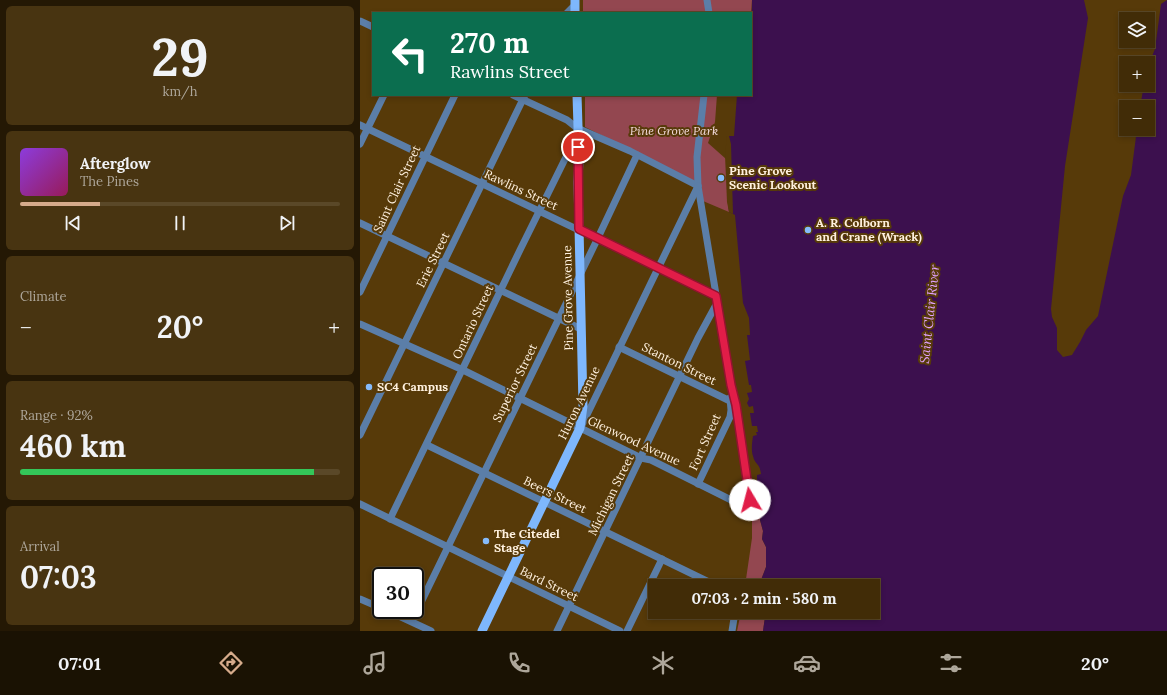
<!DOCTYPE html>
<meta charset="utf-8">
<style>
body{margin:0;font-family:Lora,serif;background:#483411;color:#f1f3f6;height:100vh;display:flex;flex-direction:column;font-size:15px;white-space:nowrap}
*{box-sizing:border-box;margin:0}
p{font-size:13px;color:#aea79b}
.icon{flex:none;width:22px;height:22px;fill:none;stroke:currentColor;stroke-width:2;stroke-linecap:round;stroke-linejoin:round}
.map{position:relative;flex:1;overflow:hidden}
.drawer{display:flex;flex-direction:column;gap:6px;padding:6px;background:#241804;width:360px}
.drawer>*{flex:none}
.hud{position:absolute;left:12px;top:12px;width:380px;height:84px;border-radius:0px;box-shadow:0 2px 6px #0003,0 0 0 1px #5a4828;background:#0b6e4f;color:#fff;overflow:hidden}
.tools{position:absolute;left:759px;top:12px;display:grid;gap:8px}
.tools a{display:grid;place-items:center;width:36px;height:36px;border-radius:0px;background:#412c07;box-shadow:0 2px 6px #0003,0 0 0 1px #5a4828;font-size:20px}
.speed{position:absolute;left:12px;top:567px;display:flex;gap:8px;font-size:20px;font-weight:700;text-align:center}
.speed>*{display:grid;place-content:center;width:52px;height:52px;border-radius:50%;background:#412c07;box-shadow:0 2px 6px #0003,0 0 0 1px #5a4828;line-height:1}
.speed .limit{border:2px solid #111;border-radius:6px;background:#fff;color:#111}
.pin{position:absolute;display:grid;place-items:center;width:34px;height:34px;color:#fff;margin:-17px;border:2px solid #fff;border-radius:50%;box-shadow:0 1px 4px #0007}
.me{position:absolute;width:44px;margin:-22px;rotate:352deg;stroke-linejoin:round;filter:drop-shadow(0 0 3px #0008)}
.turn{display:flex;align-items:center;gap:14px;height:84px;padding:0 12px;font-size:18px}
.turn .icon{width:52px;height:52px;stroke-width:2.5}
.turn b{display:block;font-size:28px;line-height:34px}
.big{font-size:30px;font-weight:700;line-height:1.1}
.drawer .tile{flex:1;display:flex;flex-direction:column;justify-content:center;gap:6px;min-width:0;padding:0 14px;border-radius:6px;background:#483411}
.drawer .dial{align-items:center;gap:0}
.dial b{font-size:52px;line-height:1}
.song{display:flex;align-items:center;gap:12px}
.cover{width:48px;height:48px;border-radius:6px;background:linear-gradient(135deg,hsl(270 70% 55%),hsl(330 70% 35%))}
.played{height:4px;border-radius:2px;background:linear-gradient(90deg,#d6ab8b 25%,#5a4828 25%)}
.keys{display:flex;justify-content:space-around;direction:ltr}
.heat{display:flex;justify-content:space-between;align-items:center;font-size:22px;direction:ltr}
.charge{height:6px;border-radius:3px;background:linear-gradient(90deg,#34c759 92%,#5a4828 0)}
.trip{position:absolute;left:288px;top:579px;width:232px;height:40px;border-radius:0px;background:#412c07;box-shadow:0 2px 6px #0003,0 0 0 1px #5a4828;font-weight:700;line-height:40px;text-align:center}
.tabs{display:flex;height:64px;justify-content:space-around;align-items:center;background:#1a1203;color:#aea79b}
.tabs .icon{width:28px;height:28px}
.tabs .active{color:#d6ab8b}
.tabs b{font-size:18px;color:#f1f3f6}
main{display:flex;flex:1;min-height:0}
.map>svg:first-child{display:block}
.green{fill:#934750}
.water{fill:#3c104e}
.pier{fill:#573a09}
.lines{fill:none;stroke-linecap:round;stroke-linejoin:round}
.minor{stroke:#5b7ea8;stroke-width:7}
.major{stroke:#7eb7fd;stroke-width:9}
.route-casing{stroke:#92132f;stroke-width:10}
.route{stroke:#e11d48;stroke-width:7}
.poi-dot{fill:#86bbfb;stroke:#573a09;stroke-width:1.5}
.labels{text-anchor:middle;stroke-width:4;stroke-linejoin:round;paint-order:stroke}
.park-label{font-size:12px;font-style:italic;fill:#f3dadb;stroke:#573a09}
.poi-label{font-size:12px;font-weight:bold;fill:#fff1df;stroke:#573a09;text-anchor:start}
.street-label{font-size:12px;fill:#fff1df;stroke:#573a09}
.water-label{font-size:13px;font-style:italic;fill:#e0a2ff;stroke:#573a09}
</style>
<main>
<section class="drawer">
<div class="tile dial"><b>29</b><p>km/h</p></div>
<div class="tile">
<div class="song"><i class="cover"></i><div><b>Afterglow</b><p>The Pines</p></div></div>
<div class="played"></div>
<div class="keys"><svg class="icon" aria-label="previous" viewBox="0 0 24 24"><path d="M18 5L8 12l10 7zM5 5v14"/></svg><svg class="icon" aria-label="pause" viewBox="0 0 24 24"><path d="M8 5v14M16 5v14"/></svg><svg class="icon" aria-label="next" viewBox="0 0 24 24"><path d="M6 5l10 7-10 7zM19 5v14"/></svg></div>
</div>
<div class="tile"><p>Climate</p>
<div class="heat"><a>−</a><b class="big">20°</b><a>+</a></div>
</div>
<div class="tile"><p>Range · 92%</p><b class="big">460 km</b><div class="charge"></div></div>
<div class="tile"><p>Arrival</p><b class="big">07:03</b></div>
</section>
<div class="map">
<svg width="807" height="631" viewBox="0 0 807 631">
<rect width="100%" height="100%" fill="#573a09"/>
<g class="green">
<polygon points="223,0 392,0 391,15 391,13 223,13"/>
<polygon points="225,95 357,95 355,122 348,143 366,159 369,212 343,201 341,185 225,127"/>
<polygon points="402,507 400,520 403,531 402,539 406,547 406,567 401,580 402,586 385,586 392,538 392,508"/>
<polygon points="381,612 404,612 405,617 403,631 377,631"/>
</g>
<path class="water" d="M392 0H724L728 18 705 166 691 309 692 317 697 328V350L703 357 712 355 720 342 726 330 738 316 763 196 771 175 777 129H788V107H780L784 85H788V66L795 49 801 4 807 0V631H403L405 617 404 612H513V586H402L401 580 406 567V547L402 539 403 531 400 520 403 505 402 498 399 496V494L402 493V490L400 489 397 487V475L401 474C400 463 395 465 393 456 391 450 392 443 393 436L397 435 396 432H398L397 426H392L390 413H394L393 406 389 407 387 403 389 399 387 393 392 392 391 385H389L385 361 390 360 387 335H390L389 318 383 303 375 215 369 212 368 202 367 136H374L377 95H391Z"/>
<polygon class="pier" points="367,136 369,136 371,144 373,214 369,212 367,202 365,155"/>
<g class="lines">
<g class="minor">
<polyline points="347,0 349,13"/>
<polyline points="207,13 215,5"/>
<polyline points="0,21 13,27"/>
<polyline points="153,95 207,120 217,128 270,151 338,186"/>
<polyline points="0,125 356,296"/>
<polyline points="0,144 24,95"/>
<polyline points="0,223 221,329"/>
<polyline points="0,292 95,95"/>
<polyline points="0,324 103,370 281,458 291,460 385,507 389,507 390,500 376,405 371,385 338,186 337,157 344,95"/>
<polyline points="259,347 370,401"/>
<polyline points="222,425 338,186"/>
<polyline points="0,435 165,95"/>
<polyline points="67,445 357,586"/>
<polyline points="338,484 370,417 371,410 370,398"/>
<polyline points="0,504 260,631"/>
<polyline points="30,519 160,250 208,153 217,136"/>
<polyline points="0,599 21,608"/>
<polyline points="26,610 71,631"/>
<polyline points="52,621 235,244 277,155"/>
<polyline points="197,631 338,338 357,303"/>
<polyline points="267,631 302,559"/>
<polyline points="372,631 375,612"/>
</g>
<g class="major">
<polyline points="215,0 215,13"/>
<polyline points="122,631 220,428 223,406 218,182 219,158 217,95"/>
</g>
</g>
<g class="lines">
<defs>
<polyline id="route" points="218,147 219,229 356,296 371,385 376,405 390,500"/>
</defs>
<use href="#route" class="route-casing"/>
<use href="#route" class="route"/>
</g>
<g class="poi-dot">
<circle cx="361" cy="178" r="4"/>
<circle cx="448" cy="230" r="4"/>
<circle cx="9" cy="387" r="4"/>
<circle cx="126" cy="541" r="4"/>
</g>
<g class="labels">
<g class="park-label">
<text x="314" y="135">Pine Grove Park</text>
</g>
<g class="poi-label">
<text x="369" y="175">Pine Grove<tspan x="369" dy="14">Scenic Lookout</tspan></text>
<text x="456" y="227">A. R. Colborn<tspan x="456" dy="14">and Crane (Wrack)</tspan></text>
<text x="17" y="391">SC4 Campus</text>
<text x="134" y="538">The Citedel<tspan x="134" dy="14">Stage</tspan></text>
</g>
<g class="street-label">
<text transform="translate(37 189) rotate(-65)" y="4">Saint Clair Street</text>
<text transform="translate(161 190) rotate(25)" y="4">Rawlins Street</text>
<text transform="translate(73 260) rotate(-64)" y="4">Erie Street</text>
<text transform="translate(208 298) rotate(-91)" y="4">Pine Grove Avenue</text>
<text transform="translate(113 322) rotate(-65)" y="4">Ontario Street</text>
<text transform="translate(319 364) rotate(26)" y="4">Stanton Street</text>
<text transform="translate(155 383) rotate(-64)" y="4">Superior Street</text>
<text transform="translate(219 403) rotate(-64)" y="4">Huron Avenue</text>
<text transform="translate(274 441) rotate(25)" y="4">Glenwood Avenue</text>
<text transform="translate(345 442) rotate(-66)" y="4">Fort Street</text>
<text transform="translate(195 495) rotate(26)" y="4">Beers Street</text>
<text transform="translate(251 495) rotate(-64)" y="4">Michigan Street</text>
<text transform="translate(189 584) rotate(26)" y="4">Bard Street</text>
</g>
<g class="water-label">
<text transform="translate(569 314) rotate(-84)" y="5">Saint Clair River</text>
</g>
</g>
</svg>
<div class="tools">
<a><svg class="icon" aria-label="layers" viewBox="0 0 24 24"><path d="M12 4l9 5-9 5-9-5zM3 14l9 5 9-5"/></svg></a>
<a>+</a>
<a>−</a>
</div>
<div class="speed"><div class="limit">30</div></div>
<div class="pin" style="left:218px;top:147px;background:#d93025"><svg class="icon" aria-label="arrive" viewBox="0 0 24 24"><path d="M6 21V4h12l-3 4 3 4H6"/></svg></div>
<svg class="me" style="left:390px;top:500px" viewBox="-20 -20 40 40"><circle r="19" fill="#fff"/><path d="M0-13L10 11 0 6-10 11z" fill="#e11d48"/></svg>
<div class="trip">07:03 · 2 min · 580 m</div>
<div class="hud">
<div class="turn"><svg class="icon" aria-label="left" viewBox="0 0 24 24"><path d="M17 20v-9H6M10 6l-5 5 5 5"/></svg><div><b>270 m</b>Rawlins Street</div></div>
</div>
</div>
</main>
<nav class="tabs">
<b>07:01</b>
<svg class="icon active" aria-label="directions" viewBox="0 0 24 24"><path d="M12 3l9 9-9 9-9-9zM9 14v-3h6M13 9l2 2-2 2"/></svg>
<svg class="icon" aria-label="music" viewBox="0 0 24 24"><path d="M9 18V5l10-2v13"/><circle cx="6" cy="18" r="3"/><circle cx="16" cy="16" r="3"/></svg>
<svg class="icon" aria-label="phone" viewBox="0 0 24 24"><path d="M5 4h4l2 5-3 2q2 4 5 5l2-3 5 2v4C11 20 4 13 5 4z"/></svg>
<svg class="icon" aria-label="climate" viewBox="0 0 24 24"><path d="M12 3v18M4 7l16 10M4 17L20 7"/></svg>
<svg class="icon" aria-label="car" viewBox="0 0 24 24"><path d="M5 17H2v-5l4-1 3-4h7l3 4 3 1v5h-3M9 17h6M6 11h13"/><circle cx="7" cy="17" r="2"/><circle cx="17" cy="17" r="2"/></svg>
<svg class="icon" aria-label="filters" viewBox="0 0 24 24"><path d="M4 7h16M4 17h16"/><circle cx="9" cy="7" r="2"/><circle cx="15" cy="17" r="2"/></svg>
<b>20°</b>
</nav>
